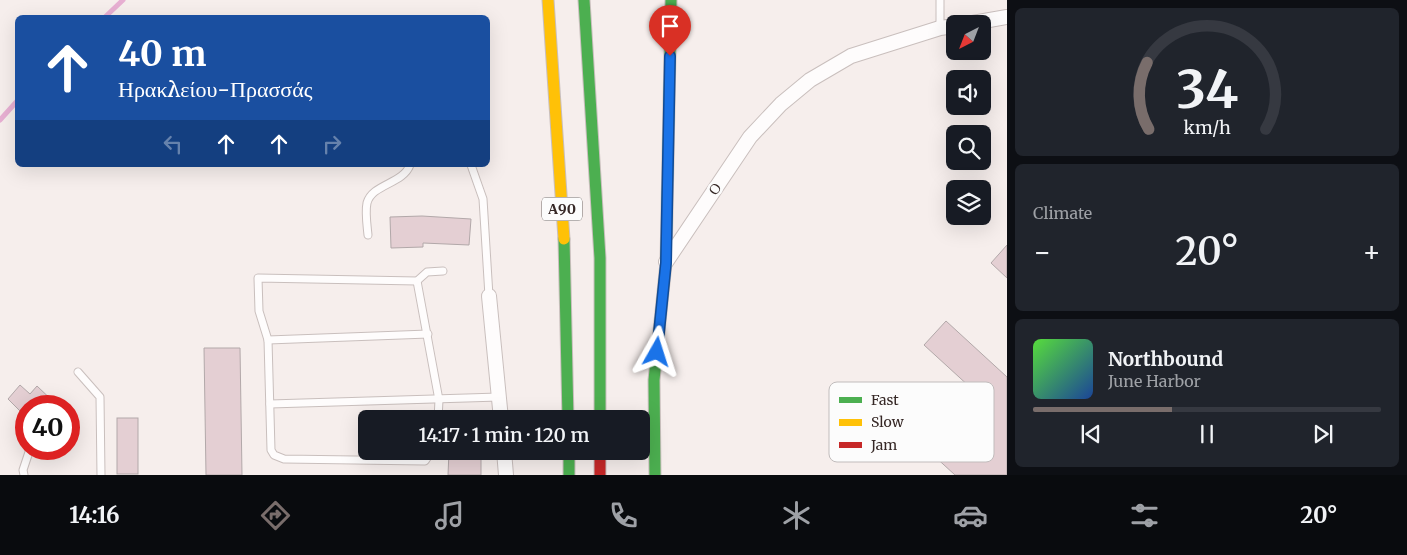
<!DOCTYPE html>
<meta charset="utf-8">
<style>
body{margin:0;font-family:Merriweather,serif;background:#20242c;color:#f1f3f6;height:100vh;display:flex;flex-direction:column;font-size:19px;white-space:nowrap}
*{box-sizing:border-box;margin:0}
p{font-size:16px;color:#9ea1a6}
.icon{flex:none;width:28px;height:28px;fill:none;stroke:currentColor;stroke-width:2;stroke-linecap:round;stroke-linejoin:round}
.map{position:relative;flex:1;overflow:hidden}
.sheet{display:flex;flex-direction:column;gap:8px;padding:8px;background:#0d0f14;width:400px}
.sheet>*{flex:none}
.banner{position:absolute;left:15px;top:15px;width:475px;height:152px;border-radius:8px;box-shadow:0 5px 20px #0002;background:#1a4fa0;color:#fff;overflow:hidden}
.needle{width:32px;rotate:222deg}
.controls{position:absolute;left:946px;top:15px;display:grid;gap:10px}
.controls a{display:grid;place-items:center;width:45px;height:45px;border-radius:8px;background:#171b24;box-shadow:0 5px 20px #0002;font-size:25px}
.speed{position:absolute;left:15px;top:395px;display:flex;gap:10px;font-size:25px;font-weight:700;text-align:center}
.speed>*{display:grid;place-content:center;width:65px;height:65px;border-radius:50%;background:#171b24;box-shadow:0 5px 20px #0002;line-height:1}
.speed .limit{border:8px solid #d22;background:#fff;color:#111}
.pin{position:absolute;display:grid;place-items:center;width:42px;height:42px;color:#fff;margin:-51px -21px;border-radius:50% 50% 50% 0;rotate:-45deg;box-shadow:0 0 5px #0007}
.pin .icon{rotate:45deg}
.me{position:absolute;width:55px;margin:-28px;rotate:6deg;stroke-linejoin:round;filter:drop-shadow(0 0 4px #0008)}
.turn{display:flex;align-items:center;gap:18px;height:105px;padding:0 20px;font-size:22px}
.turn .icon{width:65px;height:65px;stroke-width:2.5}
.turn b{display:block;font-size:35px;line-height:42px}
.lanes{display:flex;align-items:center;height:48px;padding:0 20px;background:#0003;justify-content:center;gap:25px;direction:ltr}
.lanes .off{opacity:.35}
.big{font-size:38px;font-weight:600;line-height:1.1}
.sheet .tile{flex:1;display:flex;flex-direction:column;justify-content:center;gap:8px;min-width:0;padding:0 18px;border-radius:8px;background:#20242c}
.sheet .dial{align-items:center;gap:0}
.dial svg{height:130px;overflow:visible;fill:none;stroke:#363941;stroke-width:7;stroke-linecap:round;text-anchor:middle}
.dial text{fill:#f1f3f6;stroke:none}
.song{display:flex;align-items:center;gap:15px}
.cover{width:60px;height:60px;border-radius:8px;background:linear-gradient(135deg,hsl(110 70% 55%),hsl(220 70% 35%))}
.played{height:5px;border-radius:2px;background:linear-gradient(90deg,#796d6b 40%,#363941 40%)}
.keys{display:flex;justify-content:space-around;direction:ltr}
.heat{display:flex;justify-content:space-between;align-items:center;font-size:28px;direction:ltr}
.trip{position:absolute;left:358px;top:410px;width:292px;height:50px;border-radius:8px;background:#171b24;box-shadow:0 5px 20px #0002;font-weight:600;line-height:50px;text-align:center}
.tabs{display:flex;height:80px;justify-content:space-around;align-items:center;background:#090b0e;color:#9ea1a6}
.tabs .icon{width:35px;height:35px}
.tabs .selected{color:#796d6b}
.tabs b{font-size:22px;color:#f1f3f6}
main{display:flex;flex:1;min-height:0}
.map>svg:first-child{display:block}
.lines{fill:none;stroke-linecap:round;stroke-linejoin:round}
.stream{stroke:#e7afd2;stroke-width:5}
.building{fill:#e4cfd3;stroke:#b2a8a9}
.lane-casing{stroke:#c9bfbd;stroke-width:9}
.street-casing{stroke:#c9bfbd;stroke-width:16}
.fast-casing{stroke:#c9bfbd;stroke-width:13}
.slow-casing{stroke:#c9bfbd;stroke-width:13}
.jam-casing{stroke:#c9bfbd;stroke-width:13}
.lane{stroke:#fefcfc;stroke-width:7}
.street{stroke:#fefcfc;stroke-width:14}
.fast{stroke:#4caf50;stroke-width:11}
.slow{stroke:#ffc107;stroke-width:11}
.jam{stroke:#c62828;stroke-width:11}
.route-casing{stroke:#114b97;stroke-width:12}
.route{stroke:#1a73e8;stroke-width:9}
.labels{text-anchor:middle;stroke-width:5;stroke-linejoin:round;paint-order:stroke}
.shield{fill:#fcfcfc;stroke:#716866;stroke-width:1}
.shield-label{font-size:14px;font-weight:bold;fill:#362826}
.street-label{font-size:15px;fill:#362826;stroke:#fcfcfc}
.key{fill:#fcfcfc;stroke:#c1bcbc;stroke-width:1}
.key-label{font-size:14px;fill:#362826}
</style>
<main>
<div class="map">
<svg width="1007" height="475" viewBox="0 0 1007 475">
<rect width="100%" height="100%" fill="#f6eeec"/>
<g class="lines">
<g class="stream">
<polyline points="104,18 123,0"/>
<polyline points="0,120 18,100"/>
</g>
</g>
<g class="building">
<polygon points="422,216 471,219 469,245 423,243 423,247 391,248 390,217"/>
<polygon points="1007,245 1007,278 991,263"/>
<polygon points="946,321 1007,377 1007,475 955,475 920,443 971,388 924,345"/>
<polygon points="204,348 240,348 242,475 206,475"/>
<polygon points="20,385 30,394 37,386 58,406 26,406 26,410 23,414 8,399"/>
<rect x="117" y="418" width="21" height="56"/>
<polygon points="449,451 481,451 481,475 448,475"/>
</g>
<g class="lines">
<defs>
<g id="lane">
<polyline points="940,28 940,0"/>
<polyline points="471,165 483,199 489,296"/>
<path d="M368 235C367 225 365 212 367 203 372 184 403 184 410 165"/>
<polyline points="417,281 439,400 438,419"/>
<polyline points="268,340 428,334"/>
<polyline points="78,372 100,397 101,475"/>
<polyline points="270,404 499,397"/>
<polyline points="432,451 425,461 284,459 274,455 271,450 268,340 259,311 258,278 417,281 427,272 443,271"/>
<polyline points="24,475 23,470 29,452"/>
</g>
<g id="street">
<polyline points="967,24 1007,17"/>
<polyline points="666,262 750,137 781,104 810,80 851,56 940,28 955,26"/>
<polyline points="489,296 501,419"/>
<polyline points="504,451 506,475"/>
</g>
<g id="fast">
<polyline points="584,0 600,258 600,419"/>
<polyline points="564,239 568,419"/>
<polyline points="569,451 569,475"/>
<polyline points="655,475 654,380 666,263 671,0"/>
</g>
<polyline id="slow" points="548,0 564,239"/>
<polyline id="jam" points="600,451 600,475"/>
</defs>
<use href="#lane" class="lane-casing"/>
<use href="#street" class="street-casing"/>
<use href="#fast" class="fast-casing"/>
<use href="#slow" class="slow-casing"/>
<use href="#jam" class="jam-casing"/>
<use href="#lane" class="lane"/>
<use href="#street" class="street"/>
<use href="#fast" class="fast"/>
<use href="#slow" class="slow"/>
<use href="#jam" class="jam"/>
</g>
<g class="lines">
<defs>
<polyline id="route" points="657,352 666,263 670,56"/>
</defs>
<use href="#route" class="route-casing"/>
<use href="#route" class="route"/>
</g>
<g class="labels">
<rect class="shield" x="542" y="197.5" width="40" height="23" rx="4"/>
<g class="shield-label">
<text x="562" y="214">Α90</text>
</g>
<g class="street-label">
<text transform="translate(715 189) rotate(-56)" y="5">Ο</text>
</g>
</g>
<rect x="829" y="382" width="165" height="80" rx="8" class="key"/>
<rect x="839" y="397" width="23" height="6" fill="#4caf50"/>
<rect x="839" y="419" width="23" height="7" fill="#ffc107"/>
<rect x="839" y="442" width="23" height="6" fill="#c62828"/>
<g class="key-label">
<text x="871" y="405">Fast</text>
<text x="871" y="427">Slow</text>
<text x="871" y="450">Jam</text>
</g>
</svg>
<div class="controls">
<a><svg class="needle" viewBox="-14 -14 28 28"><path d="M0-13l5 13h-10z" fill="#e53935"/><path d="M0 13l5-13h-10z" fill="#9ea1a6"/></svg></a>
<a><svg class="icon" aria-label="sound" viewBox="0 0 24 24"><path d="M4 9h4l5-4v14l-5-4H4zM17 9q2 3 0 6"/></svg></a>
<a><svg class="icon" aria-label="search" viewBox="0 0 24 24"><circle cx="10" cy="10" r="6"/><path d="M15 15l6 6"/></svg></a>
<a><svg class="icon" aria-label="layers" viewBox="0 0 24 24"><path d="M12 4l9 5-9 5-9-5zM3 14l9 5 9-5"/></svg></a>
</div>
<div class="speed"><div class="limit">40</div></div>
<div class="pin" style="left:670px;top:56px;background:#d93025"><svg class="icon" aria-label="arrive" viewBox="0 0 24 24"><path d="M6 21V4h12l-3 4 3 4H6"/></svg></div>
<svg class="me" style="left:657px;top:352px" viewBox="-20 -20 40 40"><path d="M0-17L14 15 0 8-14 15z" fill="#1a73e8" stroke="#fff" stroke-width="4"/></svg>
<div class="trip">14:17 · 1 min · 120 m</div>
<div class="banner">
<div class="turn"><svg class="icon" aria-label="ahead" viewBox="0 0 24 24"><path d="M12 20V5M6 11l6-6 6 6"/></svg><div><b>40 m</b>Ηρακλείου-Πρασσάς</div></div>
<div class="lanes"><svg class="icon off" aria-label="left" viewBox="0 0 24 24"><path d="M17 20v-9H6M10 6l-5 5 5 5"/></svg><svg class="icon" aria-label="ahead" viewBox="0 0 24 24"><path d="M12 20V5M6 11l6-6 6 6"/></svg><svg class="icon" aria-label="ahead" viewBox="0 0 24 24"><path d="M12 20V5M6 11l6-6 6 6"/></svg><svg class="icon off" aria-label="right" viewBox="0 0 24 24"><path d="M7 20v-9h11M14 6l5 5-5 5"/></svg></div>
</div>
</div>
<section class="sheet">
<div class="tile dial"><svg viewBox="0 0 100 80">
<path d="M14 69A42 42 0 1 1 86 69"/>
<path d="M14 69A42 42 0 0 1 13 28" stroke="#796d6b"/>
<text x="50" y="56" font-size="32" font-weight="700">34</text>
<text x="50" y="72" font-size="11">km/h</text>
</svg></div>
<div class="tile"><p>Climate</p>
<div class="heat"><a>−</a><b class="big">20°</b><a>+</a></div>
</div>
<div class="tile">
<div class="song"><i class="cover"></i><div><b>Northbound</b><p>June Harbor</p></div></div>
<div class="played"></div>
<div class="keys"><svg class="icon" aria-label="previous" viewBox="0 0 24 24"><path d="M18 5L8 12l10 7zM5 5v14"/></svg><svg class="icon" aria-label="pause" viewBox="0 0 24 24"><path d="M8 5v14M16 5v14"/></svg><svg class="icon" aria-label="next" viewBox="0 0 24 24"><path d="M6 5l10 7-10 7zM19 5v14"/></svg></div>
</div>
</section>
</main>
<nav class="tabs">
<b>14:16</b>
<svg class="icon selected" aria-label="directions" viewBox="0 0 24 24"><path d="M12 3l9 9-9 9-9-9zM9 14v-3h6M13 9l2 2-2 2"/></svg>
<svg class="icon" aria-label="music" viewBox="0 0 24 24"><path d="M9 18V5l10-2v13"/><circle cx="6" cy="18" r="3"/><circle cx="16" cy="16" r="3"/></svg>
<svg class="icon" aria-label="phone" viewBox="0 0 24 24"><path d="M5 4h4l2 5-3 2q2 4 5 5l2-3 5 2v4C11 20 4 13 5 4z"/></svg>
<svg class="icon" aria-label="climate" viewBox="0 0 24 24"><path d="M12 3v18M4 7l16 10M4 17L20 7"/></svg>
<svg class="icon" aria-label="car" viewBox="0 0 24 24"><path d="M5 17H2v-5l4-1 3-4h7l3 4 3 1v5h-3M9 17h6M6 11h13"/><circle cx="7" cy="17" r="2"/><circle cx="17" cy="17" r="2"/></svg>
<svg class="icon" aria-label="filters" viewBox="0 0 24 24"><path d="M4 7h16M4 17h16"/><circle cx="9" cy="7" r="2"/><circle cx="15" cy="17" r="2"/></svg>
<b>20°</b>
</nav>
